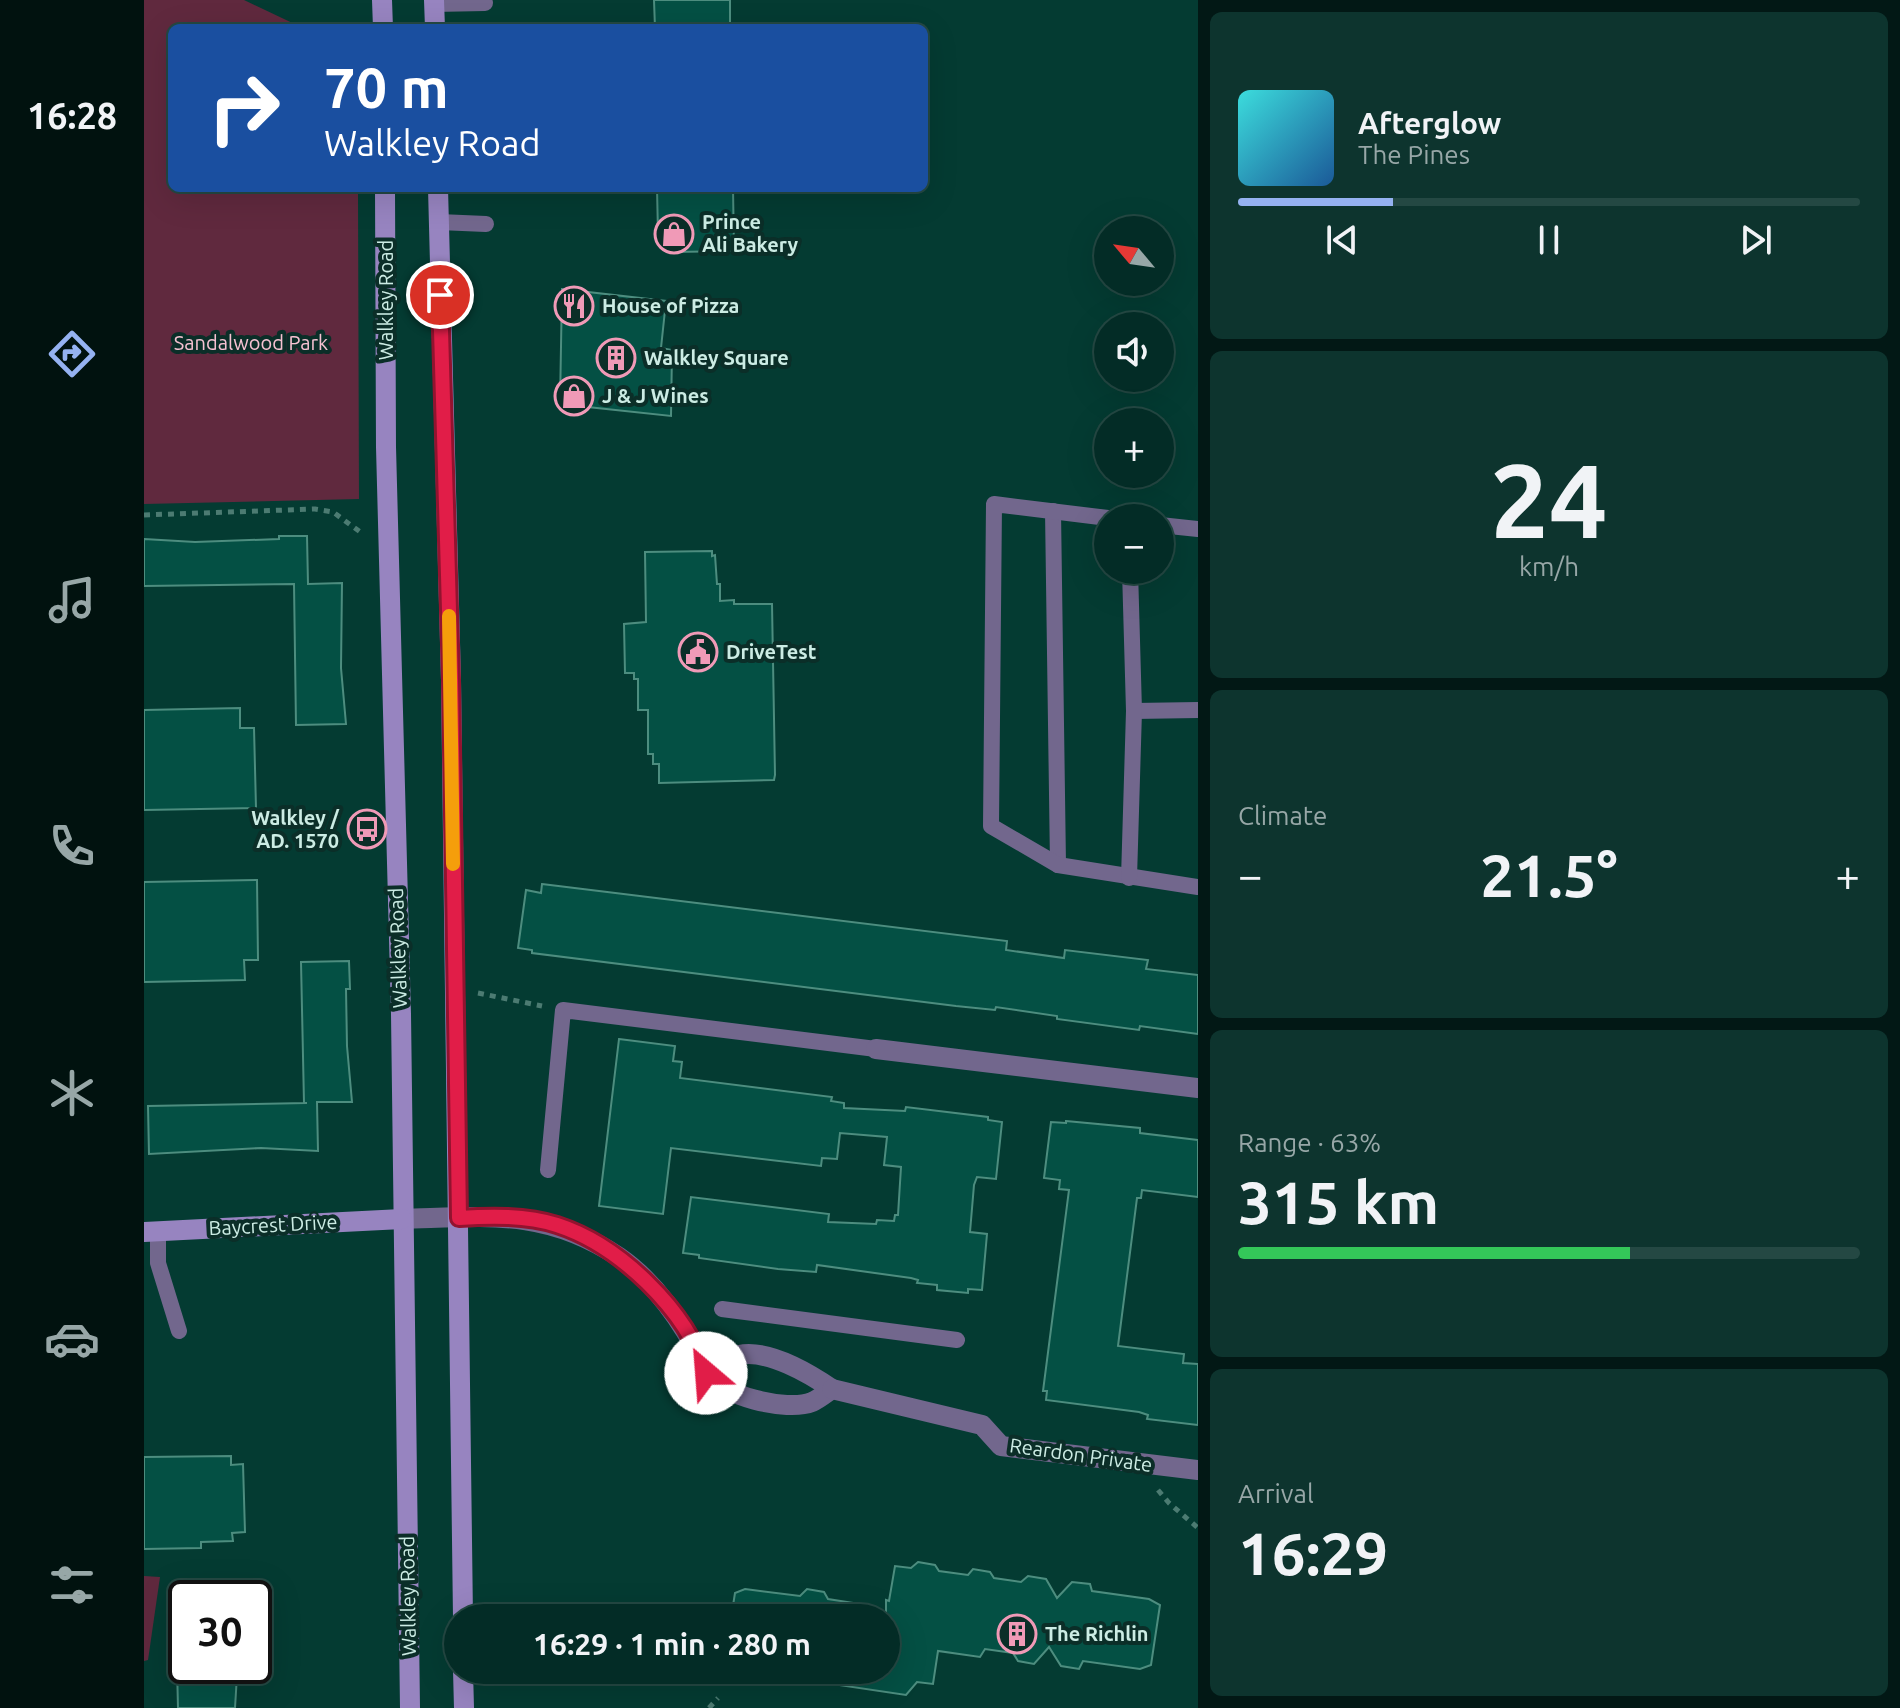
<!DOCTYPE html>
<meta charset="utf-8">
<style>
body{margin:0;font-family:Ubuntu,sans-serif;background:#0d342e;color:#f1f3f6;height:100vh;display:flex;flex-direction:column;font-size:30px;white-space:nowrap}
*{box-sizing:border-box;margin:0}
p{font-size:26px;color:#97a7a7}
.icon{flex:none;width:44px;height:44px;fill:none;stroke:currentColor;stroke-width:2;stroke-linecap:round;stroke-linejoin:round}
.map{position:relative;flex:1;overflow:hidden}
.panel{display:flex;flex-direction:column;gap:12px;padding:12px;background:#021815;width:702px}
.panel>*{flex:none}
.guide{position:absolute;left:24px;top:24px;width:760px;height:168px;border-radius:12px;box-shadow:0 8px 32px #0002,0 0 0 2px #244843;background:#1a4fa0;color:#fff;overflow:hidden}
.needle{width:52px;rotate:299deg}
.fabs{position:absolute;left:950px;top:216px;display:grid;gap:16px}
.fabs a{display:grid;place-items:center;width:80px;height:80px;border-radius:50%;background:#032c26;box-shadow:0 8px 32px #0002,0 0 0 2px #244843;font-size:40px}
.speed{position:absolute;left:24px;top:1580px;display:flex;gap:16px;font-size:40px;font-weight:700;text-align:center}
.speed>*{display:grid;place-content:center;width:104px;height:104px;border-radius:50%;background:#032c26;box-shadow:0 8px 32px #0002,0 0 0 2px #244843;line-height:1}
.speed .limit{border:4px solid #111;border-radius:12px;background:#fff;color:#111}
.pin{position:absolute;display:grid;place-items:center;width:68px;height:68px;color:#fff;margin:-34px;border:4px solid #fff;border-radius:50%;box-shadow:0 2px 8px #0007}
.me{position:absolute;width:88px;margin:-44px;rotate:333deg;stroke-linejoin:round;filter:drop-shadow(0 0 6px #0008)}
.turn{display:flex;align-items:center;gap:28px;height:168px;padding:0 24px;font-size:36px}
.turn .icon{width:104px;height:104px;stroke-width:2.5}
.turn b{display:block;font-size:56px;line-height:68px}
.big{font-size:60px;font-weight:700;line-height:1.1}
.panel .tile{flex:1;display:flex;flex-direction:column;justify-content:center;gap:12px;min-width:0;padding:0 28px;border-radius:12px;background:#0d342e}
.panel .dial{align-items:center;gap:0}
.dial b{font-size:104px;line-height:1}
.song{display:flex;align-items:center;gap:24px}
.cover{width:96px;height:96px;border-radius:12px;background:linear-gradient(135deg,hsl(180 70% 55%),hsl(210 70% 35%))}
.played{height:8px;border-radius:4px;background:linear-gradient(90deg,#95b2f1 25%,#244843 25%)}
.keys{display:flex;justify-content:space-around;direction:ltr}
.heat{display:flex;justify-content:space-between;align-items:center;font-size:44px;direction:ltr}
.charge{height:12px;border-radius:6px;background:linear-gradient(90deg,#34c759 63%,#244843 0)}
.trip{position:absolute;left:300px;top:1604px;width:456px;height:80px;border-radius:40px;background:#032c26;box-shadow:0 8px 32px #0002,0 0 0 2px #244843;font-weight:700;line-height:80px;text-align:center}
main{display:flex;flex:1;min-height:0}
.dock{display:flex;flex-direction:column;width:144px;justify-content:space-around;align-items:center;background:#01120f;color:#97a7a7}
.dock .icon{width:56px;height:56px}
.dock .current{color:#95b2f1}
.dock b{font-size:36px;color:#f1f3f6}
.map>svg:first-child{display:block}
.green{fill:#60293e}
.building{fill:#045044;stroke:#4d8d7f;stroke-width:2}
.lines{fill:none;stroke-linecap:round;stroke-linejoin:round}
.path{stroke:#4c7b72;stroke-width:5;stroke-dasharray:6 6;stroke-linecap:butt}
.lane{stroke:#72678d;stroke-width:16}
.street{stroke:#72678d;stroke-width:20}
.secondary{stroke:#9784c0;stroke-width:20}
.route-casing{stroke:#92132f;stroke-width:20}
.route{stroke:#e11d48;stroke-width:14}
.slow{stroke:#f59e0b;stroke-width:14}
.labels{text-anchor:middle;stroke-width:8;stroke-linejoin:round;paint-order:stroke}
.poi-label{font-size:20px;font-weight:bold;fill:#ccece4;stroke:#0b2e28;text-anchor:start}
.street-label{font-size:20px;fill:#ccece4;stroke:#0b2e28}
.park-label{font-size:20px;fill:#f7c2d2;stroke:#0b2e28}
</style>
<main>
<nav class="dock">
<b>16:28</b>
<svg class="icon current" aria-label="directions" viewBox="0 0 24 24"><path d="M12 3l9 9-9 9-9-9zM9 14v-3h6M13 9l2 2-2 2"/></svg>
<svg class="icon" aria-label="music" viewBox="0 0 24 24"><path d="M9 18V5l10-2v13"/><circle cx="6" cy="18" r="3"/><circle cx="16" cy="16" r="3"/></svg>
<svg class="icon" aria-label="phone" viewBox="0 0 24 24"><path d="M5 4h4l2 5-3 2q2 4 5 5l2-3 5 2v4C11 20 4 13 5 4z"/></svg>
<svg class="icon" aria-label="climate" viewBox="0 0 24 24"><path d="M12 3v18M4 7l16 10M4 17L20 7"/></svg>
<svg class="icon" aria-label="car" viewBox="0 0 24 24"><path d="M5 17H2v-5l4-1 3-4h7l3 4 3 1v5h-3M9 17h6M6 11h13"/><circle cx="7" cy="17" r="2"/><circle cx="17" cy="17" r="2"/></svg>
<svg class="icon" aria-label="filters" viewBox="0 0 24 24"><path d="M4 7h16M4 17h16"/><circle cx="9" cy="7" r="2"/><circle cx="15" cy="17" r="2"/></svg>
</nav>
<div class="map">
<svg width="1054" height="1708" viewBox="0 0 1054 1708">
<rect width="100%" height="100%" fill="#043b32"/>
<g class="green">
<polygon points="0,0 100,0 159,28 28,28 28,188 214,188 215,499 0,504"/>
<polygon points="0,1576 16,1577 4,1660 0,1661"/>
</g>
<g class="building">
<polygon points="510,0 586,0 586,28 511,28"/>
<polygon points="513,188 589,188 590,251 529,252 514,234"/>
<polygon points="418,289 522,301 517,348 528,350 527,416 416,404"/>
<polygon points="135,536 163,536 164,584 198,583 197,668 202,724 152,725 150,584 0,586 0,539 51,542 135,539"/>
<polygon points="568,551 568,556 571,555 573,584 576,584 576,601 590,600 590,604 628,604 631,775 630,780 515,783 515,764 509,764 509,754 504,754 504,710 494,710 494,679 490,679 490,673 481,673 480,624 502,622 501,552"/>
<polygon points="96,708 96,728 110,728 112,808 0,810 0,710"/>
<polygon points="113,880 114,960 100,960 101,980 0,982 0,882"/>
<polygon points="398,884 863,941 862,950 920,958 921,950 1004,960 1002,969 1054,975 1054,1034 996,1026 995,1030 913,1019 913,1016 852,1007 851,1010 812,1006 388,953 388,950 374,948 382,890 397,893"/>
<polygon points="205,961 206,989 202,989 203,1046 208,1102 173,1102 174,1151 117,1148 5,1154 4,1106 163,1103 160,1103 157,962"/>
<polygon points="475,1039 531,1046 529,1061 538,1062 536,1078 688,1097 687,1101 700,1103 700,1108 761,1111 762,1107 844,1117 844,1120 858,1122 852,1179 833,1177 830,1185 826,1232 843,1234 838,1290 824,1289 824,1293 793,1290 793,1285 773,1283 774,1280 767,1278 673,1265 672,1272 634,1269 555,1258 555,1255 539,1253 547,1197 685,1214 684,1222 732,1224 733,1220 750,1221 751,1215 754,1215 757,1167 740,1165 743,1137 696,1133 693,1159 678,1158 677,1166 527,1148 519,1214 455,1206"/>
<polygon points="922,1121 996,1128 996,1133 1054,1140 1054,1197 998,1190 997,1198 993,1198 974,1346 1040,1354 1039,1363 1054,1364 1054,1425 1003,1419 1004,1415 995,1412 902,1400 903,1391 899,1391 925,1190 915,1189 916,1180 900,1178 907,1122 922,1123"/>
<polygon points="87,1456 87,1465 99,1464 101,1532 88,1533 89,1541 57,1542 57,1548 0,1549 0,1457"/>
<polygon points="774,1562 791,1565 795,1571 824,1575 829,1569 846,1572 850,1578 877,1582 884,1576 902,1579 913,1598 928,1582 946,1584 948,1591 1005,1599 1016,1605 1007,1665 996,1669 939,1661 935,1669 917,1666 905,1647 890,1664 874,1661 869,1653 841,1649 836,1657 794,1651 789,1684 773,1682 762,1695 688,1684 689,1670 742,1670 742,1600 745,1601 751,1566 767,1568"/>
<polygon points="601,1589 656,1596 663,1589 680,1592 684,1599 710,1603 709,1618 587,1618 591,1593"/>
<polygon points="33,1666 90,1667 90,1675 93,1675 91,1708 34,1708"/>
</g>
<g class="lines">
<g class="path">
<polyline points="0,515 171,509 189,512 219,534"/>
<polyline points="334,993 398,1006"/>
<polyline points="1014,1490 1025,1503 1054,1528"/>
<polyline points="565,1708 574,1698"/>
</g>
<g class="lane">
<polyline points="290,4 341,3"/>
<polyline points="295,222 342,224"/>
<polyline points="909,511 914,865"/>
<polyline points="964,518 850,504 847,826 914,865 1054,887"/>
<polyline points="1016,525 1054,529"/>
<polyline points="990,711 1054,710"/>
<polyline points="985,878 990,711 986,570"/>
<polyline points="404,1170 419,1010 732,1049"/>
<polyline points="14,1231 14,1263 35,1331"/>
<polyline points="578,1309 813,1340"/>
</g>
<g class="street">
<polyline points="732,1049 1054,1088"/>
<path d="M258 1219C341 1217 401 1208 475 1257 510 1281 539 1323 558 1361 559 1364 560 1369 562 1372 576 1396 643 1412 668 1402 675 1399 682 1393 688 1389 666 1374 624 1349 595 1355 585 1357 572 1368 562 1373"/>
<polyline points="688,1389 838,1425 857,1446 1054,1470"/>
</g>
<g class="secondary">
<polyline points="238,0 239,28"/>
<polyline points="290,0 291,28"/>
<polyline points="241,188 242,447 257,1014 266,1708"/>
<polyline points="294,188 307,680 319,1618"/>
<polyline points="0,1232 258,1219"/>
<polyline points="319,1670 320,1708"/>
</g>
</g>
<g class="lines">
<defs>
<path id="route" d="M296 295 307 680 315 1218C346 1216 382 1215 413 1225 475 1245 543 1310 562 1373"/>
</defs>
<use href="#route" class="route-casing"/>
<use href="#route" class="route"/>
<polyline class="slow" points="305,616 309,864"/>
</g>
<defs>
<symbol id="shop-ring" viewBox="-11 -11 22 22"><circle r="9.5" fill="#0b2e28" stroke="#f09ab7" stroke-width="1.5"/><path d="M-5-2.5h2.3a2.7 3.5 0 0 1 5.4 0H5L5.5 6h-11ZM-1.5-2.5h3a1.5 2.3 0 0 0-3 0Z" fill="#f09ab7"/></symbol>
<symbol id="restaurant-ring" viewBox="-11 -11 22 22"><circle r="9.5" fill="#0b2e28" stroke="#f09ab7" stroke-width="1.5"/><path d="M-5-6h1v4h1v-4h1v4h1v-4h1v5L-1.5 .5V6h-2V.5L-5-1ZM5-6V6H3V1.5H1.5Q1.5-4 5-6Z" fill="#f09ab7"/></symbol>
<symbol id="building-ring" viewBox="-11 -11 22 22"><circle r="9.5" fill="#0b2e28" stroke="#f09ab7" stroke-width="1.5"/><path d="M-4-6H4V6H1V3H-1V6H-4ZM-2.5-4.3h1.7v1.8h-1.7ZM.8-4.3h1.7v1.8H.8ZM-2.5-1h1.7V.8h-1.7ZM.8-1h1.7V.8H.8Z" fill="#f09ab7"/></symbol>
<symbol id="civic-ring" viewBox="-11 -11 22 22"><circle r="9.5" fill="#0b2e28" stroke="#f09ab7" stroke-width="1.5"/><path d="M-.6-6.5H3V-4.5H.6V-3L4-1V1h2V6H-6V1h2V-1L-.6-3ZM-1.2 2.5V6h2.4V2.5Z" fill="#f09ab7"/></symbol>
<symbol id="bus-ring" viewBox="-11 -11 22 22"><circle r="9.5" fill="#0b2e28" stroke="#f09ab7" stroke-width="1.5"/><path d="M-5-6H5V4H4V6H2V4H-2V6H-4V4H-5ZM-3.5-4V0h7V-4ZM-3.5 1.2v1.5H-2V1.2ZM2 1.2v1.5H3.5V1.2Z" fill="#f09ab7"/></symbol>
</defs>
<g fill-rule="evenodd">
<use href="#shop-ring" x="508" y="212" width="44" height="44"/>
<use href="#restaurant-ring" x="408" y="284" width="44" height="44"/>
<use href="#building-ring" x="450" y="336" width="44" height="44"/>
<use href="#shop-ring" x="408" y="374" width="44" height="44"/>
<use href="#civic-ring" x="532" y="630" width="44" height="44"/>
<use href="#bus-ring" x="201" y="807" width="44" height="44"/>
<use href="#building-ring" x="851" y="1612" width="44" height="44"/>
</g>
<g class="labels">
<g class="poi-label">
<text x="558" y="229">Prince<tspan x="558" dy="23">Ali Bakery</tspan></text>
<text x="458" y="313">House of Pizza</text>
<text x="500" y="365">Walkley Square</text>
<text x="458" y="403">J &amp; J Wines</text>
<text x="582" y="659">DriveTest</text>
<text x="195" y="825" text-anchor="end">Walkley /<tspan x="195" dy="23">AD. 1570</tspan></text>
<text x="901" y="1641">The Richlin</text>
</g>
<g class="street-label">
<text transform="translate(242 300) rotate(-90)" y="7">Walkley Road</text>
<text transform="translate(254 948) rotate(-92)" y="7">Walkley Road</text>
<text transform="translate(129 1225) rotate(-3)" y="7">Baycrest Drive</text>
<text transform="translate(937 1455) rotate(8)" y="7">Reardon Private</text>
<text transform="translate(264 1596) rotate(-91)" y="7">Walkley Road</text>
</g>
<g class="park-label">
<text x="107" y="350">Sandalwood Park</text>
</g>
</g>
</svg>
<div class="fabs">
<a><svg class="needle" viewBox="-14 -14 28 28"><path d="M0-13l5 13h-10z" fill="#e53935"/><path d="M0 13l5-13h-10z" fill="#97a7a7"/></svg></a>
<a><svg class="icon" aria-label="sound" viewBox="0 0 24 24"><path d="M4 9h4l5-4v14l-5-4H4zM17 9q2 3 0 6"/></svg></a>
<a>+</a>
<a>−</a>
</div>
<div class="speed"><div class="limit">30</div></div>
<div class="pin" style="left:296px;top:295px;background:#d93025"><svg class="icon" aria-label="arrive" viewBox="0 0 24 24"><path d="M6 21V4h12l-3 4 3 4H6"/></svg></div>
<svg class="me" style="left:562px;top:1373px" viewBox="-20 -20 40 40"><circle r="19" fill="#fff"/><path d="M0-13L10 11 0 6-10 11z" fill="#e11d48"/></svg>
<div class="trip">16:29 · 1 min · 280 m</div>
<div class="guide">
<div class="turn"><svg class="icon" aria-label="right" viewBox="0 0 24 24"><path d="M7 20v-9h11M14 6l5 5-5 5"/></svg><div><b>70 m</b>Walkley Road</div></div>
</div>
</div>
<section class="panel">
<div class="tile">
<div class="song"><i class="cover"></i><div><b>Afterglow</b><p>The Pines</p></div></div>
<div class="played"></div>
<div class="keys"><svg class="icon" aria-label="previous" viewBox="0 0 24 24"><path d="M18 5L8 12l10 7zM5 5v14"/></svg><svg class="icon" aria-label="pause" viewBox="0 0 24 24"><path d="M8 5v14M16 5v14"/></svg><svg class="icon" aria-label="next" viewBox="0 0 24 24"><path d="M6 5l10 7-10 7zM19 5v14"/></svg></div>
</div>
<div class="tile dial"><b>24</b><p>km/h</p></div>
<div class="tile"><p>Climate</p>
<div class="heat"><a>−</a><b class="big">21.5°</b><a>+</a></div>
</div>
<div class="tile"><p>Range · 63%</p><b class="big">315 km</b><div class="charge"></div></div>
<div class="tile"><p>Arrival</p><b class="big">16:29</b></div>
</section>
</main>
